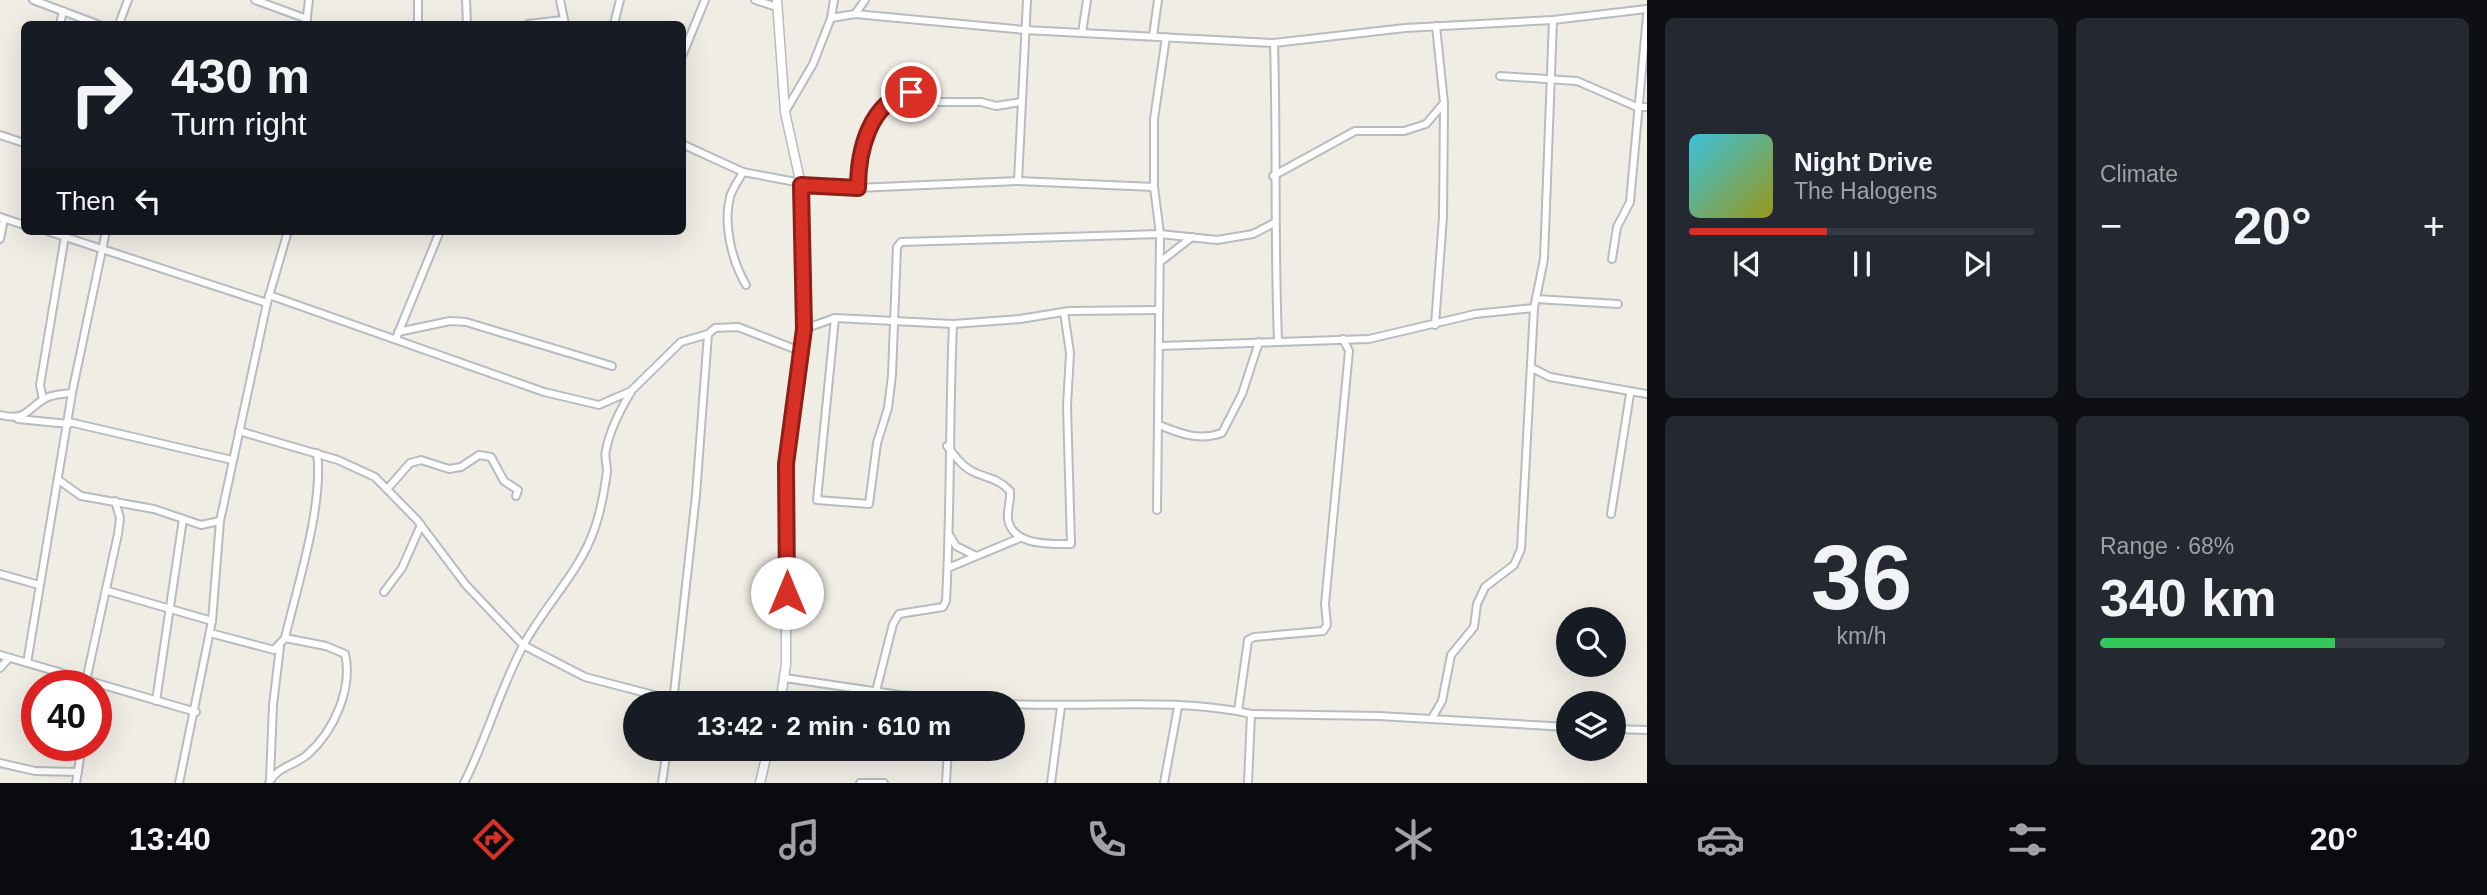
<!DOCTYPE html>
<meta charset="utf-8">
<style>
body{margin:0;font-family:Helvetica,sans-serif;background:#242831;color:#f1f3f6;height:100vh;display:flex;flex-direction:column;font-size:26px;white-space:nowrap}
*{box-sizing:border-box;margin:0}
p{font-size:23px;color:#9ea1a6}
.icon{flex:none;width:38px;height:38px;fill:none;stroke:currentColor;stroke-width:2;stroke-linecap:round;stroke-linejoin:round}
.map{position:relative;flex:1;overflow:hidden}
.sheet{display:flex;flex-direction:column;gap:18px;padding:18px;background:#0d0f14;width:840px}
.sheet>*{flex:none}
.hud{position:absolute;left:21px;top:21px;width:665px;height:214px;border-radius:10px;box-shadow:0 7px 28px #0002;background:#171b24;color:#f1f3f6;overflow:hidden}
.fabs{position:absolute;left:1556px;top:607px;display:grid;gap:14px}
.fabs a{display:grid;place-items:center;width:70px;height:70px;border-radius:50%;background:#171b24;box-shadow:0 7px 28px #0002;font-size:35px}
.speed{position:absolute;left:21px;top:670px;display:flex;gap:14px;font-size:35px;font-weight:700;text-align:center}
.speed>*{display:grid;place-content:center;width:91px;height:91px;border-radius:50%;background:#171b24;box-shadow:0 7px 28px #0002;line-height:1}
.speed .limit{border:10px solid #d22;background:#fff;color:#111}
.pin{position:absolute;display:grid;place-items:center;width:60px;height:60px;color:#fff;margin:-30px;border:4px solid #fff;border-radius:50%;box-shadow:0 2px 7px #0007}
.me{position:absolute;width:77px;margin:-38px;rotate:0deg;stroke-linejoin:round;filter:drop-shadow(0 0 5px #0008)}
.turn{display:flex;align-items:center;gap:24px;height:147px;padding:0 35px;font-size:32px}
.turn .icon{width:91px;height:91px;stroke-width:2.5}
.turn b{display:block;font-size:49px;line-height:60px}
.then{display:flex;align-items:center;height:66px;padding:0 35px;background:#0003;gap:14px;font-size:26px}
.big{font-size:52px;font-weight:700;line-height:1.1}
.sheet .card{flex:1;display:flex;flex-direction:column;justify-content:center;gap:10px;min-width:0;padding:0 24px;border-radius:10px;background:#242831}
.sheet .dial{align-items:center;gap:0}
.dial b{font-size:91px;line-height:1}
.song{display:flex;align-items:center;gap:21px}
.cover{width:84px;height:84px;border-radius:10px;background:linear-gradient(135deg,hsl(190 70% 55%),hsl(60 70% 35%))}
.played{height:7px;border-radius:4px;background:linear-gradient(90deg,#d93025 40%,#363941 40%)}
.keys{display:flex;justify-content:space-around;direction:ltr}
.heat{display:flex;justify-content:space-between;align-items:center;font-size:38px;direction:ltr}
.charge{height:10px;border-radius:5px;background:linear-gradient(90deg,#34c759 68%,#363941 0)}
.sheet .tiles{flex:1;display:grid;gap:18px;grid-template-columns:repeat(2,1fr)}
.trip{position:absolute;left:623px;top:691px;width:402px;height:70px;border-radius:35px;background:#171b24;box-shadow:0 7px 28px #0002;font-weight:700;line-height:70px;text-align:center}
.tabs{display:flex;height:112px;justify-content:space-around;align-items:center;background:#090b0e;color:#9ea1a6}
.tabs .icon{width:49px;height:49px}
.tabs .selected{color:#d93025}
.tabs b{font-size:32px;color:#f1f3f6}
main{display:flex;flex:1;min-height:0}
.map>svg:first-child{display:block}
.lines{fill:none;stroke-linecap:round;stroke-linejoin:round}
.minor-casing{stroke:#b8bbc0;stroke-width:10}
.tertiary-casing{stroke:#b8bbc0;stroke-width:11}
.minor{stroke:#fff;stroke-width:6}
.tertiary{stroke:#fff;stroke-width:8}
.route-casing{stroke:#8d1f18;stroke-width:18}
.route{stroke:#d93025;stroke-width:12}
</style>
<main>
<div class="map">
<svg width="1647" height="783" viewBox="0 0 1647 783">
<rect width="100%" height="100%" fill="#f0ede5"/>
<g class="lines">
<defs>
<g id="minor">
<polyline points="33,0 97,24"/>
<polyline points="255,0 307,19"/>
<polyline points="466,0 467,24"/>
<polyline points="560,0 565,24"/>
<polyline points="755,0 777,7"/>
<polyline points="855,14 865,0"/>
<polyline points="831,18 834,0"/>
<polyline points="60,24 63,11"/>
<polyline points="119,24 128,0"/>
<polyline points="306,24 309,0"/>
<polyline points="418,24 418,0"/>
<polyline points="528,24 563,20"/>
<polyline points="614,24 620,0"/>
<polyline points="1082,33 1087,0"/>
<polyline points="1153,36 1158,0"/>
<path d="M1274 43C1277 142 1274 241 1278 340"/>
<polyline points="682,56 705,0"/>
<polyline points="1500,76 1577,81 1637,107 1647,107"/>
<polyline points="785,112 813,64 831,18 855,14 1025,30 1274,43 1405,28 1553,20 1647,9"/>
<polyline points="0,135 24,143"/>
<polyline points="682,144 743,172 833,189 1018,181 1154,187"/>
<path d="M743 172C739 180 732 189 730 197 723 225 732 261 746 285"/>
<polyline points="1273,176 1355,131 1404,131 1426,124 1444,103 1436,26"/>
<polyline points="1018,181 1027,0"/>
<path d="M858 188C858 152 869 100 911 92L933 102H981L996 106 1021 102"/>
<polyline points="0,217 24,225"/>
<polyline points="47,231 267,303"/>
<polyline points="0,239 4,219"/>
<polyline points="1612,259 1617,227 1630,202 1647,15"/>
<polyline points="1160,262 1192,237"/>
<polyline points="269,295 544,392 599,405 631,391 681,342 708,334 715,328 738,327 800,351"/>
<polyline points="1536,299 1618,304"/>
<polyline points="835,318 817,500 869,504 877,443 888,408 892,375 897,247 901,242 1160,234 1217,240 1253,234 1274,223"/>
<polyline points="1435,325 1443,217 1444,104"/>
<polyline points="804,329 835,318 953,324 1020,319 1069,311 1159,310"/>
<polyline points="398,332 450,321 466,322 612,366"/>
<polyline points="397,336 440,231"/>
<polyline points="1160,346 1369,339 1475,314 1534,308"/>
<polyline points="1532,368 1550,377 1647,394"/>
<polyline points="43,400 40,385 65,236"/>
<path d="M0 415C26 421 25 411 44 399 52 394 63 394 72 393"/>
<polyline points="18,419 69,424"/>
<polyline points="69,422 232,460"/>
<path d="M1159 425C1181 434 1199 441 1222 433L1242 394 1259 342"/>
<polyline points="239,431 338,460 375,477 417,520 466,585 523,645 585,677 673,700"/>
<path d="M947 446C955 456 963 468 976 473 990 479 999 479 1010 491 1011 501 1007 509 1008 519 1012 546 1050 544 1071 544L1067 406 1070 353 1064 312"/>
<polyline points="60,481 81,496 154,509 201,525 220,521"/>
<polyline points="389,487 410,463 421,460 449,469 461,467 479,455 491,457 504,481 518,490 516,496"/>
<polyline points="1157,510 1160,234 1154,187 1154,119 1166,37"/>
<polyline points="1611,514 1630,394"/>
<polyline points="950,536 956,546 976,556"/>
<polyline points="948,568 1020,538"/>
<polyline points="0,574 39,585"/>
<polyline points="108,591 212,621"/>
<polyline points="384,592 402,568 421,525"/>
<path d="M210 633 274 650 285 638C297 587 324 504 317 453"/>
<polyline points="0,655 196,712"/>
<polyline points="27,663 72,393 106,231"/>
<polyline points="0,668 9,658"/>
<polyline points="785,678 900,695 1013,704"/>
<polyline points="86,681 118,534 120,518 115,501"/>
<path d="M876 691 893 624 899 614 943 607 946 601C951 508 949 416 953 324"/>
<polyline points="156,701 183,519"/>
<polyline points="673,702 696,495 708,334"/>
<path d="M1013 704C1090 708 1176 697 1251 714L1248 783"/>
<polyline points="1238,711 1248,640 1254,637 1323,631 1327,625 1325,604 1349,351 1343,339"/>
<polyline points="1251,714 1379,716 1568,727"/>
<polyline points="1432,718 1442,701 1451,655 1474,627 1477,604 1485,587 1514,565 1521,549 1534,308 1544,259 1553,20"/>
<polyline points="1614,729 1647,730"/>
<polyline points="0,763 35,771 78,772"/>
<polyline points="270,779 273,705 280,647"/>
<polyline points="76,783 82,746"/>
<polyline points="179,783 212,621 220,521 267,303 288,231"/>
<path d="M269 783C276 767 296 765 308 754 334 731 353 688 345 654L326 646 285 638"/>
<path d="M464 783C487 738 499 691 523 646 542 610 576 575 591 538 600 517 604 494 607 471 607 464 604 457 606 450 610 429 620 410 631 392"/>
<polyline points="662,783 667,749"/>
<polyline points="860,783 884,783"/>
<polyline points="946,783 948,749"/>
<polyline points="1051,783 1061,707"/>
<polyline points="1164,783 1178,707"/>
</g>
<g id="tertiary">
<polyline points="777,0 785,112 801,185 804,329 786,464 786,664 780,704"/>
<polyline points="760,783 768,749"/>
</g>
</defs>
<use href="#minor" class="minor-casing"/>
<use href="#tertiary" class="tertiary-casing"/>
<use href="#minor" class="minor"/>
<use href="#tertiary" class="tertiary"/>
</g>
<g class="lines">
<defs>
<path id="route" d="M787 593 786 464 804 329 801 185 858 188C858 152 869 101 911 92"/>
</defs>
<use href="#route" class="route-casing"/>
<use href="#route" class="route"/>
</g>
</svg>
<div class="fabs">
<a><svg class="icon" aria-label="search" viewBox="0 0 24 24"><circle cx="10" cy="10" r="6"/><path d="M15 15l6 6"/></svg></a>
<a><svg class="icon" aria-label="layers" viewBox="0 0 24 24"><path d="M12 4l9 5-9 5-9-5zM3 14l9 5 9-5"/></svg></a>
</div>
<div class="speed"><div class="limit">40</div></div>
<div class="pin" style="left:911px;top:92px;background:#d93025"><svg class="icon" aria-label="arrive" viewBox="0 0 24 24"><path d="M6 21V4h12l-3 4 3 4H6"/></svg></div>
<svg class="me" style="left:787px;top:593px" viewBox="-20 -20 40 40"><circle r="19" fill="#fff"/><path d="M0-13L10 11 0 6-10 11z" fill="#d93025"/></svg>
<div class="trip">13:42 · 2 min · 610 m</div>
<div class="hud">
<div class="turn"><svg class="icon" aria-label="right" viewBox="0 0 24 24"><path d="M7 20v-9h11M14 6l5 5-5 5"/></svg><div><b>430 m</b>Turn right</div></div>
<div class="then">Then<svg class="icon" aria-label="left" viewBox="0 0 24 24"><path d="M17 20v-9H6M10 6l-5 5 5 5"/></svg></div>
</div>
</div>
<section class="sheet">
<div class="tiles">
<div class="card">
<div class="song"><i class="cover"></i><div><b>Night Drive</b><p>The Halogens</p></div></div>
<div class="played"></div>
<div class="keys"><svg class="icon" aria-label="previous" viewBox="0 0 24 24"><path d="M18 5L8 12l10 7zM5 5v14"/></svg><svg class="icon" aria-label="pause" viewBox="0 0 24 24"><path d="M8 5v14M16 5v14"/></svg><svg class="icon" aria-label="next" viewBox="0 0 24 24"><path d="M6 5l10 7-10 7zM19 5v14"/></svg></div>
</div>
<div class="card"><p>Climate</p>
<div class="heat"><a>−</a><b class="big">20°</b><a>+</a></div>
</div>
<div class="card dial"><b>36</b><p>km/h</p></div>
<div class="card"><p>Range · 68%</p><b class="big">340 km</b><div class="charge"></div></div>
</div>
</section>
</main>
<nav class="tabs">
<b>13:40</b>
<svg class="icon selected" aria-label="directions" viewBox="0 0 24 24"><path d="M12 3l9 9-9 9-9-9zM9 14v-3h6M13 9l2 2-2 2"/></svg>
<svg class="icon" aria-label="music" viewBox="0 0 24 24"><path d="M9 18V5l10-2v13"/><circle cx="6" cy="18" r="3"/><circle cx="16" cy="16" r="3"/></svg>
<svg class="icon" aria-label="phone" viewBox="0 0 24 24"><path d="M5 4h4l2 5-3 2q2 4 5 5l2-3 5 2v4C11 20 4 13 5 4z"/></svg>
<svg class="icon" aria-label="climate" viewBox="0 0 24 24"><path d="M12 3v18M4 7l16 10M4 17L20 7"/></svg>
<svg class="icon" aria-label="car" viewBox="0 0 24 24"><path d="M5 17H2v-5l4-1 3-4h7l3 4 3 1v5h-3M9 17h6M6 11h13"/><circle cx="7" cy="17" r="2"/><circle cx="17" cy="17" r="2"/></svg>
<svg class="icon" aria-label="filters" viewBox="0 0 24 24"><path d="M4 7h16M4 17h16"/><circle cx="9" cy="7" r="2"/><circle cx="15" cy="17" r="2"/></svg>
<b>20°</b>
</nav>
